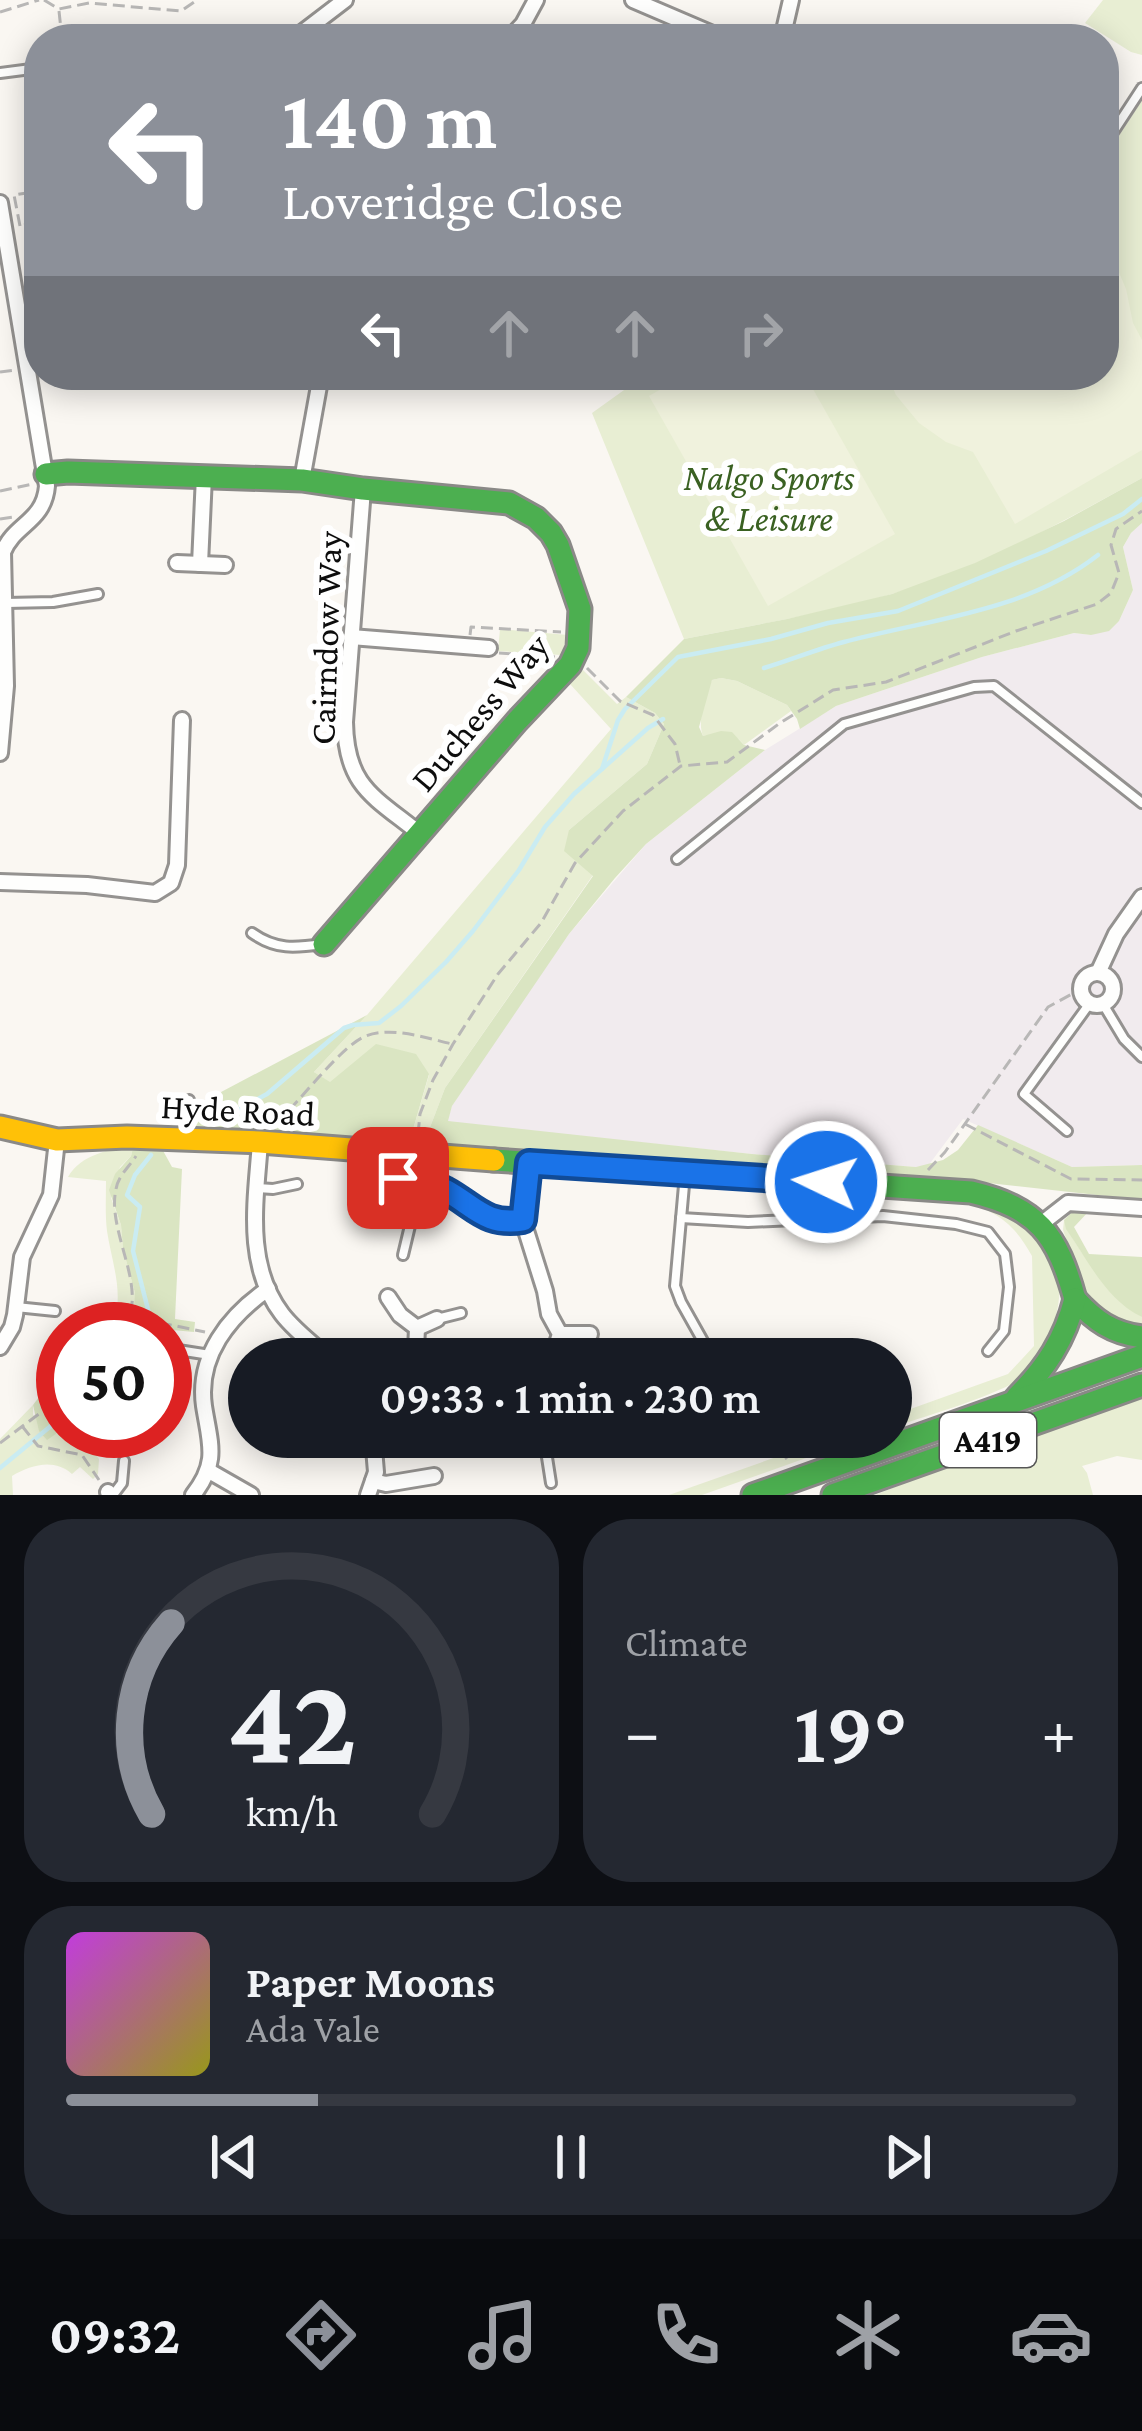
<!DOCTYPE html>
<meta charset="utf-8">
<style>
body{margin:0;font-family:"Crimson Pro",serif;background:#242831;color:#f1f3f6;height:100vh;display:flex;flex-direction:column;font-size:45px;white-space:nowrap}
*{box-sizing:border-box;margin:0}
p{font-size:39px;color:#9ea1a6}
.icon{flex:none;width:66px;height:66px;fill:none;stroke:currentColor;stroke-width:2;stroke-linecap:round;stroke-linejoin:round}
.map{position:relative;height:1495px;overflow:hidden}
.details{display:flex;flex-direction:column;gap:24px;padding:24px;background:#0d0f14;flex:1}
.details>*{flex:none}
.banner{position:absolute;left:24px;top:24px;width:1095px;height:366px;border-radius:48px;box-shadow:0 6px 30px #0003;background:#8c9099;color:#fff;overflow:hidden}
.speed{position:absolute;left:36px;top:1302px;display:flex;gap:24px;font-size:60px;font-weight:700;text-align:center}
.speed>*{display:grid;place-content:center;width:156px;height:156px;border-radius:50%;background:#171b24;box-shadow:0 6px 30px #0003;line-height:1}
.speed .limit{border:18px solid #d22;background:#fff;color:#111}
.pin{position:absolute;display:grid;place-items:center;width:102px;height:102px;color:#fff;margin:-51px;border-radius:24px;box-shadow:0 6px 18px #0006}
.me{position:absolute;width:132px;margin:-66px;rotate:274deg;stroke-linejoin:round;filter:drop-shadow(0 0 9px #0008)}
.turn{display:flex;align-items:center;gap:42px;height:252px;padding:0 60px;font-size:54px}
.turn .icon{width:156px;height:156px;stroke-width:2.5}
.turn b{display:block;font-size:84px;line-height:102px}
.lanes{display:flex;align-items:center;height:114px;padding:0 60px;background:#0003;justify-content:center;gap:60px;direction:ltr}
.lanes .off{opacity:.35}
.big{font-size:90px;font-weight:600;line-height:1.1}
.details .widget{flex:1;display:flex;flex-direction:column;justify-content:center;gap:18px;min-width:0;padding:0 42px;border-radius:48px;background:#242831}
.details .dial{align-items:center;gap:0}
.dial svg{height:312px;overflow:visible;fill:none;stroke:#363941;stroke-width:7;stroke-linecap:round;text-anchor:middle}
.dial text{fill:#f1f3f6;stroke:none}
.song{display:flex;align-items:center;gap:36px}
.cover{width:144px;height:144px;border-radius:18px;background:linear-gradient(135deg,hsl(290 70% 55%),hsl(60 70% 35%))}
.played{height:12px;border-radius:6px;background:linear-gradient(90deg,#8c9099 25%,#363941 25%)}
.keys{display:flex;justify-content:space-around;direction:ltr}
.heat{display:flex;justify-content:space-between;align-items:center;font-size:66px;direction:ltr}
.details .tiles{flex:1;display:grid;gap:24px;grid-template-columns:1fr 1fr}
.widget:last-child{grid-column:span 2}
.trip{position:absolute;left:228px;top:1338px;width:684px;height:120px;border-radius:60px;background:#171b24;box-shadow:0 6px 30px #0003;font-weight:600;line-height:120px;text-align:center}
.dock{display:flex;height:192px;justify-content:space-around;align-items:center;background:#090b0e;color:#9ea1a6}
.dock .icon{width:84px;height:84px}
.dock .active{color:#8c9099}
.dock b{font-size:54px;color:#f1f3f6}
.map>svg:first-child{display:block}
.industrial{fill:#f1ebee}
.green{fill:#e8eed3}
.forest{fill:#dae5c2}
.pitch{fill:#f0f2dd}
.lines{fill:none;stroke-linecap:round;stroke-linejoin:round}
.stream{stroke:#caecf2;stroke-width:4.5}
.lane-casing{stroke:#949290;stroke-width:14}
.street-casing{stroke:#949290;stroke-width:20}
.fast-casing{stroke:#8a8987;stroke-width:27}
.slow-casing{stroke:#8a8987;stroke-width:27}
.path{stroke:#b8b7b6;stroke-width:3;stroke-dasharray:12 6;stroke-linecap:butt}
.lane{stroke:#fefefd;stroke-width:8}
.street{stroke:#fefefd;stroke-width:14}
.fast{stroke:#4caf50;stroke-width:21}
.slow{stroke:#ffc107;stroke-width:21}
.route-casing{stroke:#114b97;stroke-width:30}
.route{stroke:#1a73e8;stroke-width:21}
.labels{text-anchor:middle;stroke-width:12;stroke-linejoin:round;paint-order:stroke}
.shield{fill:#fff;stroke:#565656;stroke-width:3}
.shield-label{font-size:33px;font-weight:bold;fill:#0d0d0d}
.park-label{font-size:36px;font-style:italic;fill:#3a6122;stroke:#fff}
.street-label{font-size:36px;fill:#0d0d0d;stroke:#fff}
</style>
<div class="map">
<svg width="1142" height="1495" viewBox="0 0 1142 1495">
<rect width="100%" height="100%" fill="#faf7f2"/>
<polygon class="industrial" points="1142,523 1142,1165 1072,1167 963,1119 928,1166 916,1167 752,1154 447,1122 452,1106 472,1074 569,934 646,844 765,750 836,706 982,657 1074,633 1091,635 1119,621 1133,590 1123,547 1131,533"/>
<g class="green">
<polygon points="1103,0 1142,0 1142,55 1131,52 1085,23"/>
<path d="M1142 100V478C1062 522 980 568 892 594 824 614 753 625 684 639L592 413 645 375H1104V159Z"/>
<polygon points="500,629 568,635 561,655 498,651"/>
<polygon points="583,670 617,704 626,697 655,713 664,724 647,764 569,830 593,875 445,1088 424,1143 410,1140 429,1075 329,1082 314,1072 367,1015 611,729 570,684"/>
<path d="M721 678 737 681 787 705 791 711 744 745C731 728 720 734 703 736 697 722 705 694 712 680Z"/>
<path d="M134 1144 131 1156 120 1167 111 1198 121 1225 123 1249 135 1293V1327L133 1329H111C126 1297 112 1264 107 1231 105 1214 106 1197 106 1181L68 1177C81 1154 110 1150 134 1144Z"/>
<path d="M951 1199C968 1202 990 1202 1005 1210 1063 1240 1074 1295 1041 1349 1037 1357 1033 1367 1027 1373 1009 1393 920 1417 891 1428V1416L1008 1374 1034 1346 1032 1256C1011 1218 992 1209 951 1199Z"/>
<path d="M1064 1220C1075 1251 1116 1298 1142 1317V1328L1120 1325 1084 1291 1063 1230Z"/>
<polygon points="1142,1395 1142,1460 1117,1456 1082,1466 1087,1473 1093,1495 875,1495 977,1454"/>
<path d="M33 1405V1415L57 1434 63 1429V1431H95L93 1451 99 1459 98 1474 93 1479 80 1467 72 1474C54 1458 31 1465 12 1476L13 1495H0V1439Z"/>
<polygon points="833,1437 865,1437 702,1495 669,1495"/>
</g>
<g class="forest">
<polygon points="1142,478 1142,523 1131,533 1123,547 1133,590 1119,621 1109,631 1091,635 1074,633 982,657 836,706 800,729 797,719 787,705 737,681 721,678 712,680 699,727 703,736 721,731 732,732 744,745 765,750 646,844 615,878 569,934 452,1106 448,1121 752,1154 916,1167 943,1160 958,1150 978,1125 1072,1167 1142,1165 1142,1200 970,1181 509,1154 424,1143 445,1088 593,876 564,851 569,830 647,764 664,724 655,713 626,697 684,639 787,619 892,594 975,563 1064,521"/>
<polygon points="367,1015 314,1072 330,1082 376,1044 416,1054 429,1074 410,1140 195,1126 206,1100"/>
<polygon points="134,1144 161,1147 172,1167 182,1169 175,1319 195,1322 194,1332 172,1330 165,1338 165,1329 133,1329 135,1293 123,1249 121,1225 109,1190 115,1174 131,1156"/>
<path d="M1076 1208 1089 1211 1074 1227 1089 1254 1142 1257V1317C1106 1300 1088 1260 1066 1229L1064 1220Z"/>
<polygon points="63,1373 63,1429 47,1440 39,1431 33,1405 48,1385"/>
</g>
<g class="pitch">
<polygon points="1104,248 1118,270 1126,289 1133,323 1142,340 1142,450 1015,524 973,452 946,442 919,423 896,395 887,375 1104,375"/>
<polygon points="686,375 805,375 895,534 768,606 649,396"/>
</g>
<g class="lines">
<g class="stream">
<path d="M764 668C791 660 817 649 844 642 930 619 1025 612 1098 555"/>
<polyline points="602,769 618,720 625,709 678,657 771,639 828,623 898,611 1046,551 1123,514 1142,499"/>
<polyline points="222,1118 267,1094 344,1028 353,1025 379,1023 401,1006 446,962 473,931 519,870 545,827 574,794 648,728 663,719"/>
<polyline points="151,1155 135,1175 127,1195 140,1207 133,1251 153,1329"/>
<polyline points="0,1468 63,1416"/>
</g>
<defs>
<g id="lane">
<polyline points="0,73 39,68"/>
<polyline points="1104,146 1142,88"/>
<polyline points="6,603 53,602 98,594"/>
<polyline points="677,859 844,724 974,687 994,686 1142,803"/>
<path d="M252 933C276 950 295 948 322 944"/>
<polyline points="1103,1004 1124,1039 1142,1057"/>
<polyline points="1067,1131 1024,1094 1090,1003"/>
<polyline points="186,1135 189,1100"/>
<polyline points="685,1174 675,1286 681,1302 713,1359"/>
<polyline points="257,1188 273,1189 297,1184"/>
<polyline points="681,1218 748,1222 883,1216 956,1224 988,1232 1005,1254 1009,1287 1004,1331 988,1351"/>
<polyline points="403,1255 414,1209"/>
<polyline points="16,1307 55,1311"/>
<polyline points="437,1319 461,1313"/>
<polyline points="169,1362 178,1350 210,1355"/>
<polyline points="756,1437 758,1441"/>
<polyline points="546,1451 551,1483"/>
<polyline points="113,1495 122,1483 124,1461"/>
</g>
<g id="street">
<polyline points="633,0 724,39"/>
<polyline points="294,39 345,0"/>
<polyline points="509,39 523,24 536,0"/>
<polyline points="782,39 791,0"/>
<path d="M0 203 47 486C44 522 14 524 3 552L6 686 0 753"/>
<polyline points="302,480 321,375"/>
<path d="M363 489 345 722C346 786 373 796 419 833"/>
<polyline points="177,563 225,565"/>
<polyline points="200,564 204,476"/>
<polyline points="351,637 489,648"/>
<polyline points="0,882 87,885 155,893 171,883 177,865 182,720"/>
<circle cx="1097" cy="989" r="16"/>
<polyline points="1098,973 1116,934 1142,897"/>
<path d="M260 1142C256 1200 244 1264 282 1314 295 1331 314 1345 330 1359"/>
<polyline points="529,1163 523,1221 545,1291 549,1314 560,1334 552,1359"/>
<polyline points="398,1178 418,1181"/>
<path d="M414 1207 418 1181C459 1191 478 1227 523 1221"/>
<polyline points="1041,1224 1068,1203 1142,1208"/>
<polyline points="388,1297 400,1315 417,1328 416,1350 412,1359"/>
<polyline points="417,1328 437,1319"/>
<polyline points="560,1334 590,1334"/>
<polyline points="0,1347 12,1327 15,1315 22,1257 51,1195 57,1140"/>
<polyline points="497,1437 499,1437"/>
<polyline points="544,1437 546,1449"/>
<polyline points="209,1471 251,1495"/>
<polyline points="373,1481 386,1484 434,1476"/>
<polyline points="108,1492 110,1495"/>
<path d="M193 1495C219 1462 210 1444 204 1406 197 1356 229 1316 268 1289"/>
<polyline points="368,1495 376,1472 373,1437"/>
</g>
<g id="fast">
<polyline points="46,474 68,472 302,480 363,489 509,503 536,518 551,533 558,545 580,609 578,648 570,665 517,721 324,944"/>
<path d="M494 1160 971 1192C1038 1208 1057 1234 1075 1299"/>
<path d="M1075 1299C1095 1321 1112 1333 1142 1337"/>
<path d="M1017 1397C1046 1368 1065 1339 1075 1299"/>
<polyline points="753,1495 1142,1356"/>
<polyline points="833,1495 1142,1385"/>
</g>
<polyline id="slow" points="0,1127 57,1140 127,1137 260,1142 494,1160"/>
</defs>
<use href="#lane" class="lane-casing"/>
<use href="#street" class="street-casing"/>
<use href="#fast" class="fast-casing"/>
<use href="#slow" class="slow-casing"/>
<g class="path">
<polyline points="44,0 59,9 89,3 181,11 197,0"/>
<polyline points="59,11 62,39"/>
<polyline points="0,12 39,0"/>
<polyline points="24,225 39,222"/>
<polyline points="20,226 14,195 39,191"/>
<polyline points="0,372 15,370"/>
<polyline points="0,491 33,484"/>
<polyline points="0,519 13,517"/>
<polyline points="470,635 471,627 561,632"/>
<polyline points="499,653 555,657"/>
<polyline points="587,668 620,701 653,715 675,744 680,765"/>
<path d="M277 1123C298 1103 343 1044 366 1036 392 1026 426 1038 452 1044"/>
<polyline points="965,1124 1071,1179 1142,1180"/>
<polyline points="418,1134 420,1114 433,1080 453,1044 498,974 541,923 575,863 623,811 681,766 727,762 780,723 833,690 886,682 1016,631 1097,604 1111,593 1119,573 1111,545 1116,529 1142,511"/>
<polyline points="928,1170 945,1152 1048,1007 1081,989"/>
<path d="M123 1329C151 1290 106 1233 116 1189 118 1176 129 1167 136 1156"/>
<polyline points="126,1329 147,1320 205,1332"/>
<polyline points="22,1426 38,1446 82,1455 99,1480"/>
<polyline points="771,1438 787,1459"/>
<polyline points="0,1443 63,1396"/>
</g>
<use href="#lane" class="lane"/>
<use href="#street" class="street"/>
<use href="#fast" class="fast"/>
<use href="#slow" class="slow"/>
</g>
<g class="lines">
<defs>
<path id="route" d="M398 1178C414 1180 431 1182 445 1190 475 1206 485 1226 523 1220L529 1163 826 1182"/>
</defs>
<use href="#route" class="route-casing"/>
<use href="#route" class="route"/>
</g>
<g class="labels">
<rect class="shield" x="940" y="1413" width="96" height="54" rx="9"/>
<g class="shield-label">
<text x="988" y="1452">A419</text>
</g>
<g class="park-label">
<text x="769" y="490">Nalgo Sports<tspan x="769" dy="41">&amp; Leisure</tspan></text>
</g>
<g class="street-label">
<text transform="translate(325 638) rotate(-88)" y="13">Cairndow Way</text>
<text transform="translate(479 712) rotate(-50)" y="13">Duchess Way</text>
<text transform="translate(238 1109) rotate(3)" y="13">Hyde Road</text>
</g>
</g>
</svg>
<div class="speed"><div class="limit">50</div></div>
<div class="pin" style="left:398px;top:1178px;background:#d93025"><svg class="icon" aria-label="arrive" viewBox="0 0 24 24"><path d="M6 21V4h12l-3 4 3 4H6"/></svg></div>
<svg class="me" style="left:826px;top:1182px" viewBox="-20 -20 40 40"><circle r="17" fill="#1a73e8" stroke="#fff" stroke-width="3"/><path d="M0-11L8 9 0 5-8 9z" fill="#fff"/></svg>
<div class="trip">09:33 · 1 min · 230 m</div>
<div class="banner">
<div class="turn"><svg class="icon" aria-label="left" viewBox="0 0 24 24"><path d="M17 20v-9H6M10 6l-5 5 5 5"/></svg><div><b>140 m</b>Loveridge Close</div></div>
<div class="lanes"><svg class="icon" aria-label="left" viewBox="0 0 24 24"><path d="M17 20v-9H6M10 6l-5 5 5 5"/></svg><svg class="icon off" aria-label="ahead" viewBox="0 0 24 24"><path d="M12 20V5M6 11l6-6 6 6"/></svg><svg class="icon off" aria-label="ahead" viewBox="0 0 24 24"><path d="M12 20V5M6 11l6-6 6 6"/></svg><svg class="icon off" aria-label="right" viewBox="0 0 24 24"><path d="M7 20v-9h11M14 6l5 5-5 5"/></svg></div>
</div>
</div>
<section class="details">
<div class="tiles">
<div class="widget dial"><svg viewBox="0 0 100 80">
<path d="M14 69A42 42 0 1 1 86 69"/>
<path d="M14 69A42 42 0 0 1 19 20" stroke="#8c9099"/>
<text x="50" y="56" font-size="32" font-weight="700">42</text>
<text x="50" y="72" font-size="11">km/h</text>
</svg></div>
<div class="widget"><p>Climate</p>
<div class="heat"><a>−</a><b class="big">19°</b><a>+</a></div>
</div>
<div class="widget">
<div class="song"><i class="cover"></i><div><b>Paper Moons</b><p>Ada Vale</p></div></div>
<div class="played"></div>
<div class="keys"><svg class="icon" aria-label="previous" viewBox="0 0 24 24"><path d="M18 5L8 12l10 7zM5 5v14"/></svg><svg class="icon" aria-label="pause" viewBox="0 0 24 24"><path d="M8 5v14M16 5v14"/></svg><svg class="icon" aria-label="next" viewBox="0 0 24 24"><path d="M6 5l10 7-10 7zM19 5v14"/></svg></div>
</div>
</div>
</section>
<nav class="dock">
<b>09:32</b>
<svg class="icon active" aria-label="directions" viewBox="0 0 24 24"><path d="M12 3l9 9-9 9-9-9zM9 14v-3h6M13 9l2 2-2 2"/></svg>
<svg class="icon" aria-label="music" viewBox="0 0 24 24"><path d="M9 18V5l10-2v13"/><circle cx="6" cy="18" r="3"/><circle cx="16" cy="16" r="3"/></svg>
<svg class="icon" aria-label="phone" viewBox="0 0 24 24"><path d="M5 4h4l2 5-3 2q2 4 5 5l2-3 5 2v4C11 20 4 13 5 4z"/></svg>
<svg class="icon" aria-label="climate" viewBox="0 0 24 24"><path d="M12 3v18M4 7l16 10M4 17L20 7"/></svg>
<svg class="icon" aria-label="car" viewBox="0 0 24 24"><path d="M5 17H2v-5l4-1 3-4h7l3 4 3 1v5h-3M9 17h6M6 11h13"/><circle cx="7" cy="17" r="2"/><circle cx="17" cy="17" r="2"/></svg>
</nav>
